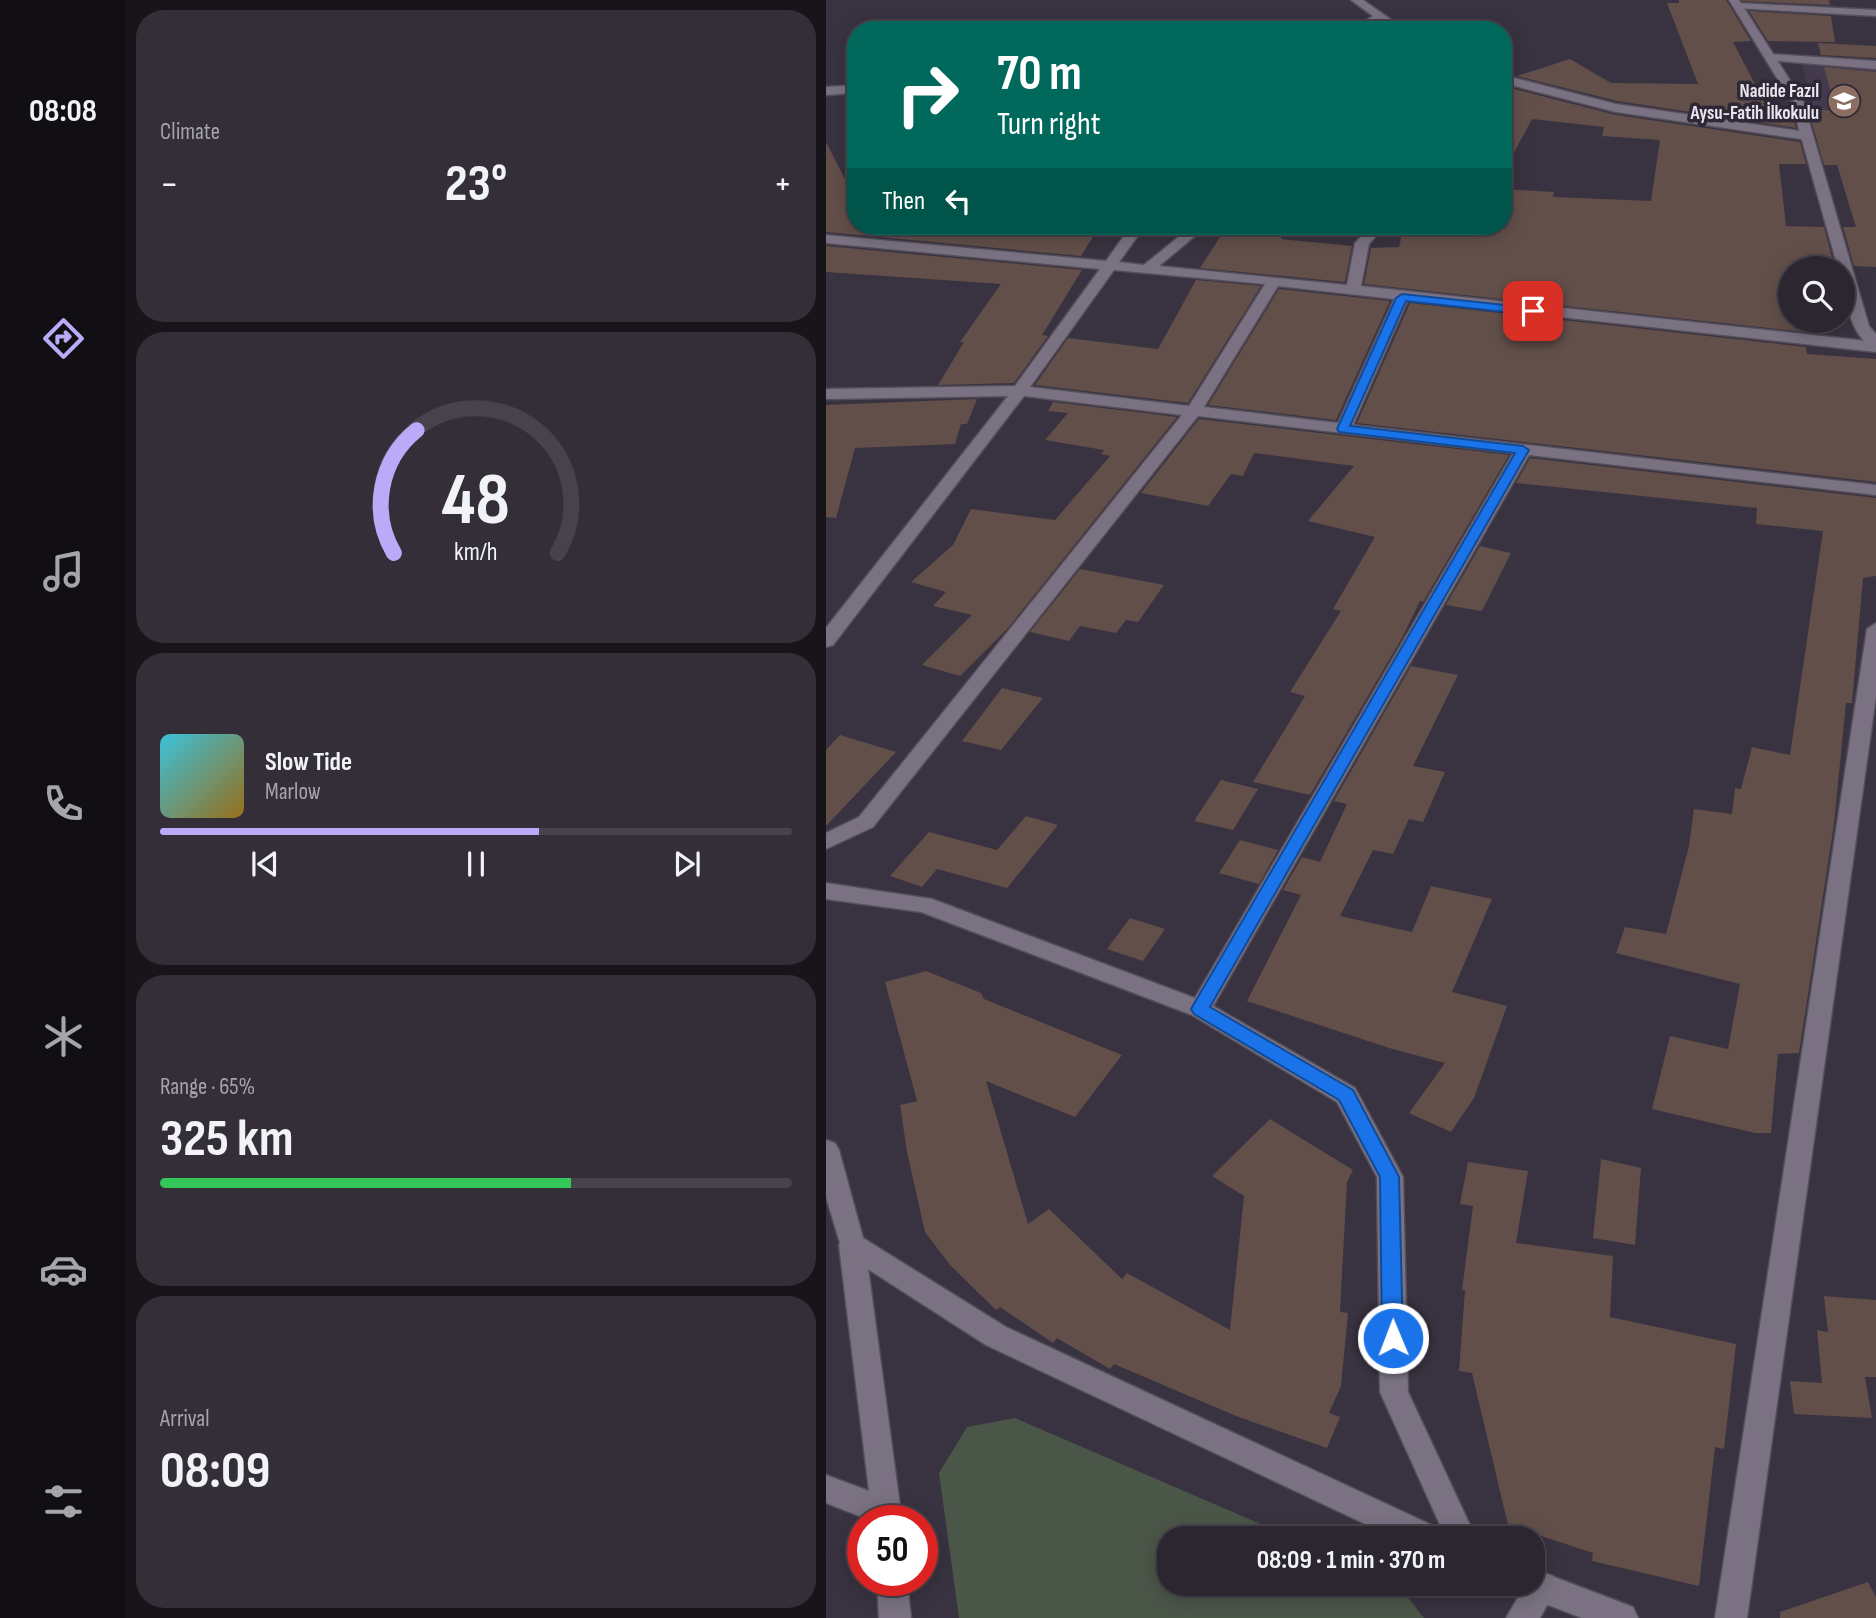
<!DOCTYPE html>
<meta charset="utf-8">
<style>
body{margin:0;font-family:"Sofia Sans Condensed",sans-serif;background:#332e38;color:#f1f3f6;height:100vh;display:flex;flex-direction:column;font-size:26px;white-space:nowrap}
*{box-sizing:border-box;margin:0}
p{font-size:23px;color:#a6a5ab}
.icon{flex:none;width:38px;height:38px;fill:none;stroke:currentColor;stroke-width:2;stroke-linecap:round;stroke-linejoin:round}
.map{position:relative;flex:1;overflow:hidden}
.panel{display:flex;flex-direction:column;gap:10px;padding:10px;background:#18151a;width:700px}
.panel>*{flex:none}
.hud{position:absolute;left:21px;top:21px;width:665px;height:214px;border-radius:28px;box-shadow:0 4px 18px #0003,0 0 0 2px #47434c;background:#00695c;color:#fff;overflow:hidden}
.tools{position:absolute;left:952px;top:256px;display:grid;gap:14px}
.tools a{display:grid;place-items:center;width:77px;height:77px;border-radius:50%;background:#2b2630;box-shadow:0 4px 18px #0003,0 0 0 2px #47434c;font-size:35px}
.speed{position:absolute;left:21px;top:1505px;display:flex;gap:14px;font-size:35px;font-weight:700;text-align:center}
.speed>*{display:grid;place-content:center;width:91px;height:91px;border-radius:50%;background:#2b2630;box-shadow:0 4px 18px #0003,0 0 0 2px #47434c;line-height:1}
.speed .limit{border:10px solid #d22;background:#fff;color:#111}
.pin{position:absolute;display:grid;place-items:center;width:60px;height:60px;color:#fff;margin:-30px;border-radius:14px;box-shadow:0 4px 10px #0006}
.me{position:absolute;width:77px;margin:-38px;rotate:359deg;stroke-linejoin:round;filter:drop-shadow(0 0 5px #0008)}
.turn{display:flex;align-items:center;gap:24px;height:147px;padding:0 35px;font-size:32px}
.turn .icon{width:91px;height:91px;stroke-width:2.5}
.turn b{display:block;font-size:49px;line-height:60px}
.then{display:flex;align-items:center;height:66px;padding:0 35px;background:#0003;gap:14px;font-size:26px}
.big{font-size:52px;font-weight:700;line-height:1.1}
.panel .widget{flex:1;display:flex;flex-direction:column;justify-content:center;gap:10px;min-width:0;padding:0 24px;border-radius:28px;background:#332e38}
.panel .dial{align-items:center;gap:0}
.dial svg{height:182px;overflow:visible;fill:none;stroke:#47434c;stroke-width:7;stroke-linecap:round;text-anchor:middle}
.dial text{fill:#f1f3f6;stroke:none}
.song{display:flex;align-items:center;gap:21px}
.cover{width:84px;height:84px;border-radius:10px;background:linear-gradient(135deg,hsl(190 70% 55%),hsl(40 70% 35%))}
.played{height:7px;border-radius:4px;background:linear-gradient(90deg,#b9abf7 60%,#47434c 60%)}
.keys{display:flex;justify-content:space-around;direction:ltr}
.heat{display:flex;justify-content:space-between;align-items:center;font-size:38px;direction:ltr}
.charge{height:10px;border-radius:5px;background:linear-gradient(90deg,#34c759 65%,#47434c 0)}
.trip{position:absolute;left:331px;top:1526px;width:388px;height:70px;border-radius:28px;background:#2b2630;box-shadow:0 4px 18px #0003,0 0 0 2px #47434c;font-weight:700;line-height:70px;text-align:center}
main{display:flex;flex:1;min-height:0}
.menu{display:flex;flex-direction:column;width:126px;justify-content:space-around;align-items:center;background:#110f13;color:#a6a5ab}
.menu .icon{width:49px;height:49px}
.menu .active{color:#b9abf7}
.menu b{font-size:32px;color:#f1f3f6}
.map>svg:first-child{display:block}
.built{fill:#443a4f}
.green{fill:#4a5648}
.building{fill:#624f4a}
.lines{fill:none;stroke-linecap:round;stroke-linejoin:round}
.street-casing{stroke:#544e5a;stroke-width:3}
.secondary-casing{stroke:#544e5a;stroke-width:3}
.street{fill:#7a7282;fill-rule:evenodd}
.secondary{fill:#7a7282;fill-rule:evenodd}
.route{fill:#1a73e8;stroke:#114b97;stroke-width:2}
.labels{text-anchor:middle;stroke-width:7;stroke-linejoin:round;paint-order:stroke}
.far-poi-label{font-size:19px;font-weight:bold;fill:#e9e5ee;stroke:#2e2836;text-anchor:end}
</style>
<main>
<nav class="menu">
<b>08:08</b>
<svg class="icon active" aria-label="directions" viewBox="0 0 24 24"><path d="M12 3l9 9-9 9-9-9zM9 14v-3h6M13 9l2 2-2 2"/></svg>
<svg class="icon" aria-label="music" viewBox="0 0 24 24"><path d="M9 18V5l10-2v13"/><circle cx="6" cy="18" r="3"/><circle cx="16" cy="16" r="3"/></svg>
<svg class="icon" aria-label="phone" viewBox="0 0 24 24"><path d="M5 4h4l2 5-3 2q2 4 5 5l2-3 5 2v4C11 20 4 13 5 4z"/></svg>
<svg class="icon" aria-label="climate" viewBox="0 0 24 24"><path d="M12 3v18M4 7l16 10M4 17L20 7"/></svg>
<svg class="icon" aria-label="car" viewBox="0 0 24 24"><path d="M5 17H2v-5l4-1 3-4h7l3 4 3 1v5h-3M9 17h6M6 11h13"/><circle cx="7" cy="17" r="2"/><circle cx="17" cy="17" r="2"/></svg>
<svg class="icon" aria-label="filters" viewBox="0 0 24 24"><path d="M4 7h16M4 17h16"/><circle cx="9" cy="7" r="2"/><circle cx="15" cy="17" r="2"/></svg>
</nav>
<section class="panel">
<div class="widget"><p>Climate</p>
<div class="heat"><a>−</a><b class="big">23°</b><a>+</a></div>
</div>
<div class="widget dial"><svg viewBox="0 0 100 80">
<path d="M14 69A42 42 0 1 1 86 69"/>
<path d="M14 69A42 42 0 0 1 24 15" stroke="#b9abf7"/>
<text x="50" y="56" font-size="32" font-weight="700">48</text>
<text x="50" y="72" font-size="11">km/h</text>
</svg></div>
<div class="widget">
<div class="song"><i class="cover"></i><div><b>Slow Tide</b><p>Marlow</p></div></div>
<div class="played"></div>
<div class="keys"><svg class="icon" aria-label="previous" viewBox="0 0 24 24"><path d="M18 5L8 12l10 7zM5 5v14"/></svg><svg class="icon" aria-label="pause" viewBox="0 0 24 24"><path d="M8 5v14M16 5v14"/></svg><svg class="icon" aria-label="next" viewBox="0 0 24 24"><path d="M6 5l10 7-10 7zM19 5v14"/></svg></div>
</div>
<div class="widget"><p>Range · 65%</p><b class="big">325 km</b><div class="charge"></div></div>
<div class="widget"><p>Arrival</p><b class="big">08:09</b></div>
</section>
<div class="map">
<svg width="1050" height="1618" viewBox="0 0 1050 1618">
<rect width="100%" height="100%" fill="#393240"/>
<polygon class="built" points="976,64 1050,69 1050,137 994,133"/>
<polygon class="green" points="189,1418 467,1538 343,1538 343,1584 571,1584 598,1618 133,1618 113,1473 141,1427"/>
<g class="building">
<polygon points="853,0 900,0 925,41 907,42 941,107 964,108 970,128 791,101 691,76 744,59 785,83 872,84 841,3 853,3"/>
<polygon points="916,0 1003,0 1004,5 916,1"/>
<polygon points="923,11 1005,16 1009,42 942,41"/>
<polygon points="992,43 1050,46 1050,58 995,55"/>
<polygon points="998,67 1050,72 1050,267 1028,266 1017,227 1030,227 1011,165 998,165 982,109 1010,111"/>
<polygon points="677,86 790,115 974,142 980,164 953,164 960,226 998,227 1008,265 972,263 972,268 964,268 964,320 978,320 979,332 538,284 545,248 573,247 578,226 677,226 677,189 728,192 727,197 825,201 834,140 776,136 778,127 706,119 677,173"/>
<polygon points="0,142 30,201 30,226 214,226 271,230 255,256 0,232"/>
<polygon points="401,226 462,226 455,239 526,246 519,282 374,268"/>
<polygon points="0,246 256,270 216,335 222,336 188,383 112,385 138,342 134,342 175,284 0,272"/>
<polygon points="370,280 435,286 362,403 209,385 242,338 332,349"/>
<polygon points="453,289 564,301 510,420 382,405"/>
<polygon points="584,303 980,347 981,354 1050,359 1050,482 531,423"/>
<polygon points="151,399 141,424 135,424 129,444 29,448 10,518 0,517 0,405"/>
<polygon points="227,402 351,417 182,628 134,676 96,665 146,615 107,606 120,592 85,582 127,545 145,509 229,520 284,456 275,454 278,450 219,440 242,413 222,411"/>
<polygon points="373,419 683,455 597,602 594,601 576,638 484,795 427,782 479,696 464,692 515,611 507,609 549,537 482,521 528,466 428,453 417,476 405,474 382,506 315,493"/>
<polygon points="704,458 1050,498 1050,576 1037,578 1026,703 1020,703 1008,824 973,1053 952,1054 945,1133 929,1133 826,1109 844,1036 902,1049 914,984 790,953 799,927 840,934 863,846 868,809 906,814 909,788 915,789 926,747 964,755 997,531 930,524 931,508 690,483"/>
<polygon points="654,546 685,553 657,609 655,611 620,605"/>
<polygon points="254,569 338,585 312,622 300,620 290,633 254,626 243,641 204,632"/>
<polygon points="585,666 632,675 587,766 619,772 597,822 583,819 567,854 547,850 514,916 586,932 605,886 666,899 626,992 681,1006 648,1098 625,1132 583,1113 619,1063 563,1048 421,1001 475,895 457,890 476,857 494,862 521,804 508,801"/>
<polygon points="176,688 217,698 175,750 136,741"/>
<polygon points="14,735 70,752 0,826 0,750"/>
<polygon points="395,780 432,789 407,830 368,821"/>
<polygon points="200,816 232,825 181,888 111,869 96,887 64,876 103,832 171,850"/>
<polygon points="414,840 452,850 433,884 393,873"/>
<polygon points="304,918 339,929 317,961 281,949"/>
<polygon points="100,971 155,993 158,999 296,1055 249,1117 160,1081 202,1224 223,1209 296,1279 301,1273 404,1330 418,1196 386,1176 444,1119 527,1170 521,1182 514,1312 522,1313 515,1386 503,1413 514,1417 501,1448 410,1416 288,1364 284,1369 231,1338 227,1343 174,1307 170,1310 124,1265 99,1232 81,1152 74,1105 91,1101 59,982"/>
<polygon points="775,1159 815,1168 809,1245 767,1238"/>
<polygon points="642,1162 702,1171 690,1243 787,1256 784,1317 910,1344 898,1449 889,1447 873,1586 766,1561 767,1553 682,1525 646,1373 633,1371 639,1290 636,1290 647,1206 634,1204"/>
<polygon points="998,1296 1050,1300 1050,1377 1039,1377 1046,1418 968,1414 964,1381 996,1383 991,1330 1002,1332"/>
<polygon points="1042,1582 1050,1597 1050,1618 954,1618 954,1612"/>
</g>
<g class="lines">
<defs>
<g id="street">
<polygon points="525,0 537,0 580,30 567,30 554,21 539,30 525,30 547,16"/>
<polygon points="912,3 1050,10 1050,16 908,8 908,4"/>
<polygon points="944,54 1050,61 1050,69 940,60 940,56"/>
<polygon points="677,75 790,104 981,132 987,136 981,140 790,112 677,83"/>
<polygon points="30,85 30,93 0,95 0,87"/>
<path d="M305 226H319L293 262 318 265 366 226H381L333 266 521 285 529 243 545 226H559L543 244 535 286 1050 342V352L582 300 527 425 1050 485V495L703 455 382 1015 374 1018 366 1015 362 1009 366 1003 687 453 372 416 47 827 0 849V833L33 817 356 415 198 396 7 645 0 647V628L182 396 0 399V389L189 386 274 269 0 243V235L280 261ZM288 270 439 284 363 406 204 387ZM452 286 568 299 512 423 378 407Z"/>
<polygon points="1050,623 1050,696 921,1618 889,1618 1041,629"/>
<polygon points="26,1234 35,1237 39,1245 76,1521 46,1521 0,1503 0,1475 43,1491 13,1245 17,1237"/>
<polygon points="716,1572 727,1576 731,1587 714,1618 680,1618 700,1584 707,1584 707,1576"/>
<polygon points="51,1580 81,1580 85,1618 53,1618"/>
</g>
<g id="secondary">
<path d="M903 0H913L977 101 1043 326 1050 334V348C1023 340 1017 291 1017 268H1012L965 101Z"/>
<polygon points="0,883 106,899 382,1003 529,1088 577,1177 582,1392 650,1538 620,1538 554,1392 551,1177 511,1102 366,1015 95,912 0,899"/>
<polygon points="0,1140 9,1143 13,1150 37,1238 180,1327 612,1528 616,1538 569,1538 160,1345 17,1253 0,1197"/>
<polygon points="707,1569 807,1607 812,1618 756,1618 696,1595 692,1584 707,1584"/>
</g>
</defs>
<use href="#street" class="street-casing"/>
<use href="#secondary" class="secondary-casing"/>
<use href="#street" class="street"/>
<use href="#secondary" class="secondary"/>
</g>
<polygon class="route" points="576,294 707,308 713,311 707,315 580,301 524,426 697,446 703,450 384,1007 527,1090 570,1171 573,1177 577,1338 574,1345 567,1348 559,1345 556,1338 554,1177 513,1100 368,1014 365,1009 689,453 513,432 511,429 570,298"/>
<defs>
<symbol id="school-disc" viewBox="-11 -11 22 22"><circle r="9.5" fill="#8d6e63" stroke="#2e2836"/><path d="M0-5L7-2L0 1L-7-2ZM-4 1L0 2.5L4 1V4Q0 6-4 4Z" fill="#fff"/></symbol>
</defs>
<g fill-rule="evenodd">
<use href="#school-disc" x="999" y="82" width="38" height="38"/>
</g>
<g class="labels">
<g class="far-poi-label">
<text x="993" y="97">Nadide Fazıl<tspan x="993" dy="22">Aysu-Fatih İlkokulu</tspan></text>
</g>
</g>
</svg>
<div class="tools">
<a><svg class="icon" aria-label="search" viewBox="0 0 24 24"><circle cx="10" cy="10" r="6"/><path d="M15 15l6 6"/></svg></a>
</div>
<div class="speed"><div class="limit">50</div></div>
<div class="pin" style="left:707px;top:311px;background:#d93025"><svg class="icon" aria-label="arrive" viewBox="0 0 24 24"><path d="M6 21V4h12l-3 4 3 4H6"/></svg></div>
<svg class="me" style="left:567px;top:1338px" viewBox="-20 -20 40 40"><circle r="17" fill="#1a73e8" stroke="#fff" stroke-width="3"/><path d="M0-11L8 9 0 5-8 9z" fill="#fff"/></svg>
<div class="trip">08:09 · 1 min · 370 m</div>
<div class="hud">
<div class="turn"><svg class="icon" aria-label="right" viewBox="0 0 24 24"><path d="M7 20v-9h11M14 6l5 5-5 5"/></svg><div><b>70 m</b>Turn right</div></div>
<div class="then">Then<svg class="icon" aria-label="left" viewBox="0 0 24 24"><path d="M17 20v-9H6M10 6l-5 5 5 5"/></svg></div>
</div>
</div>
</main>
